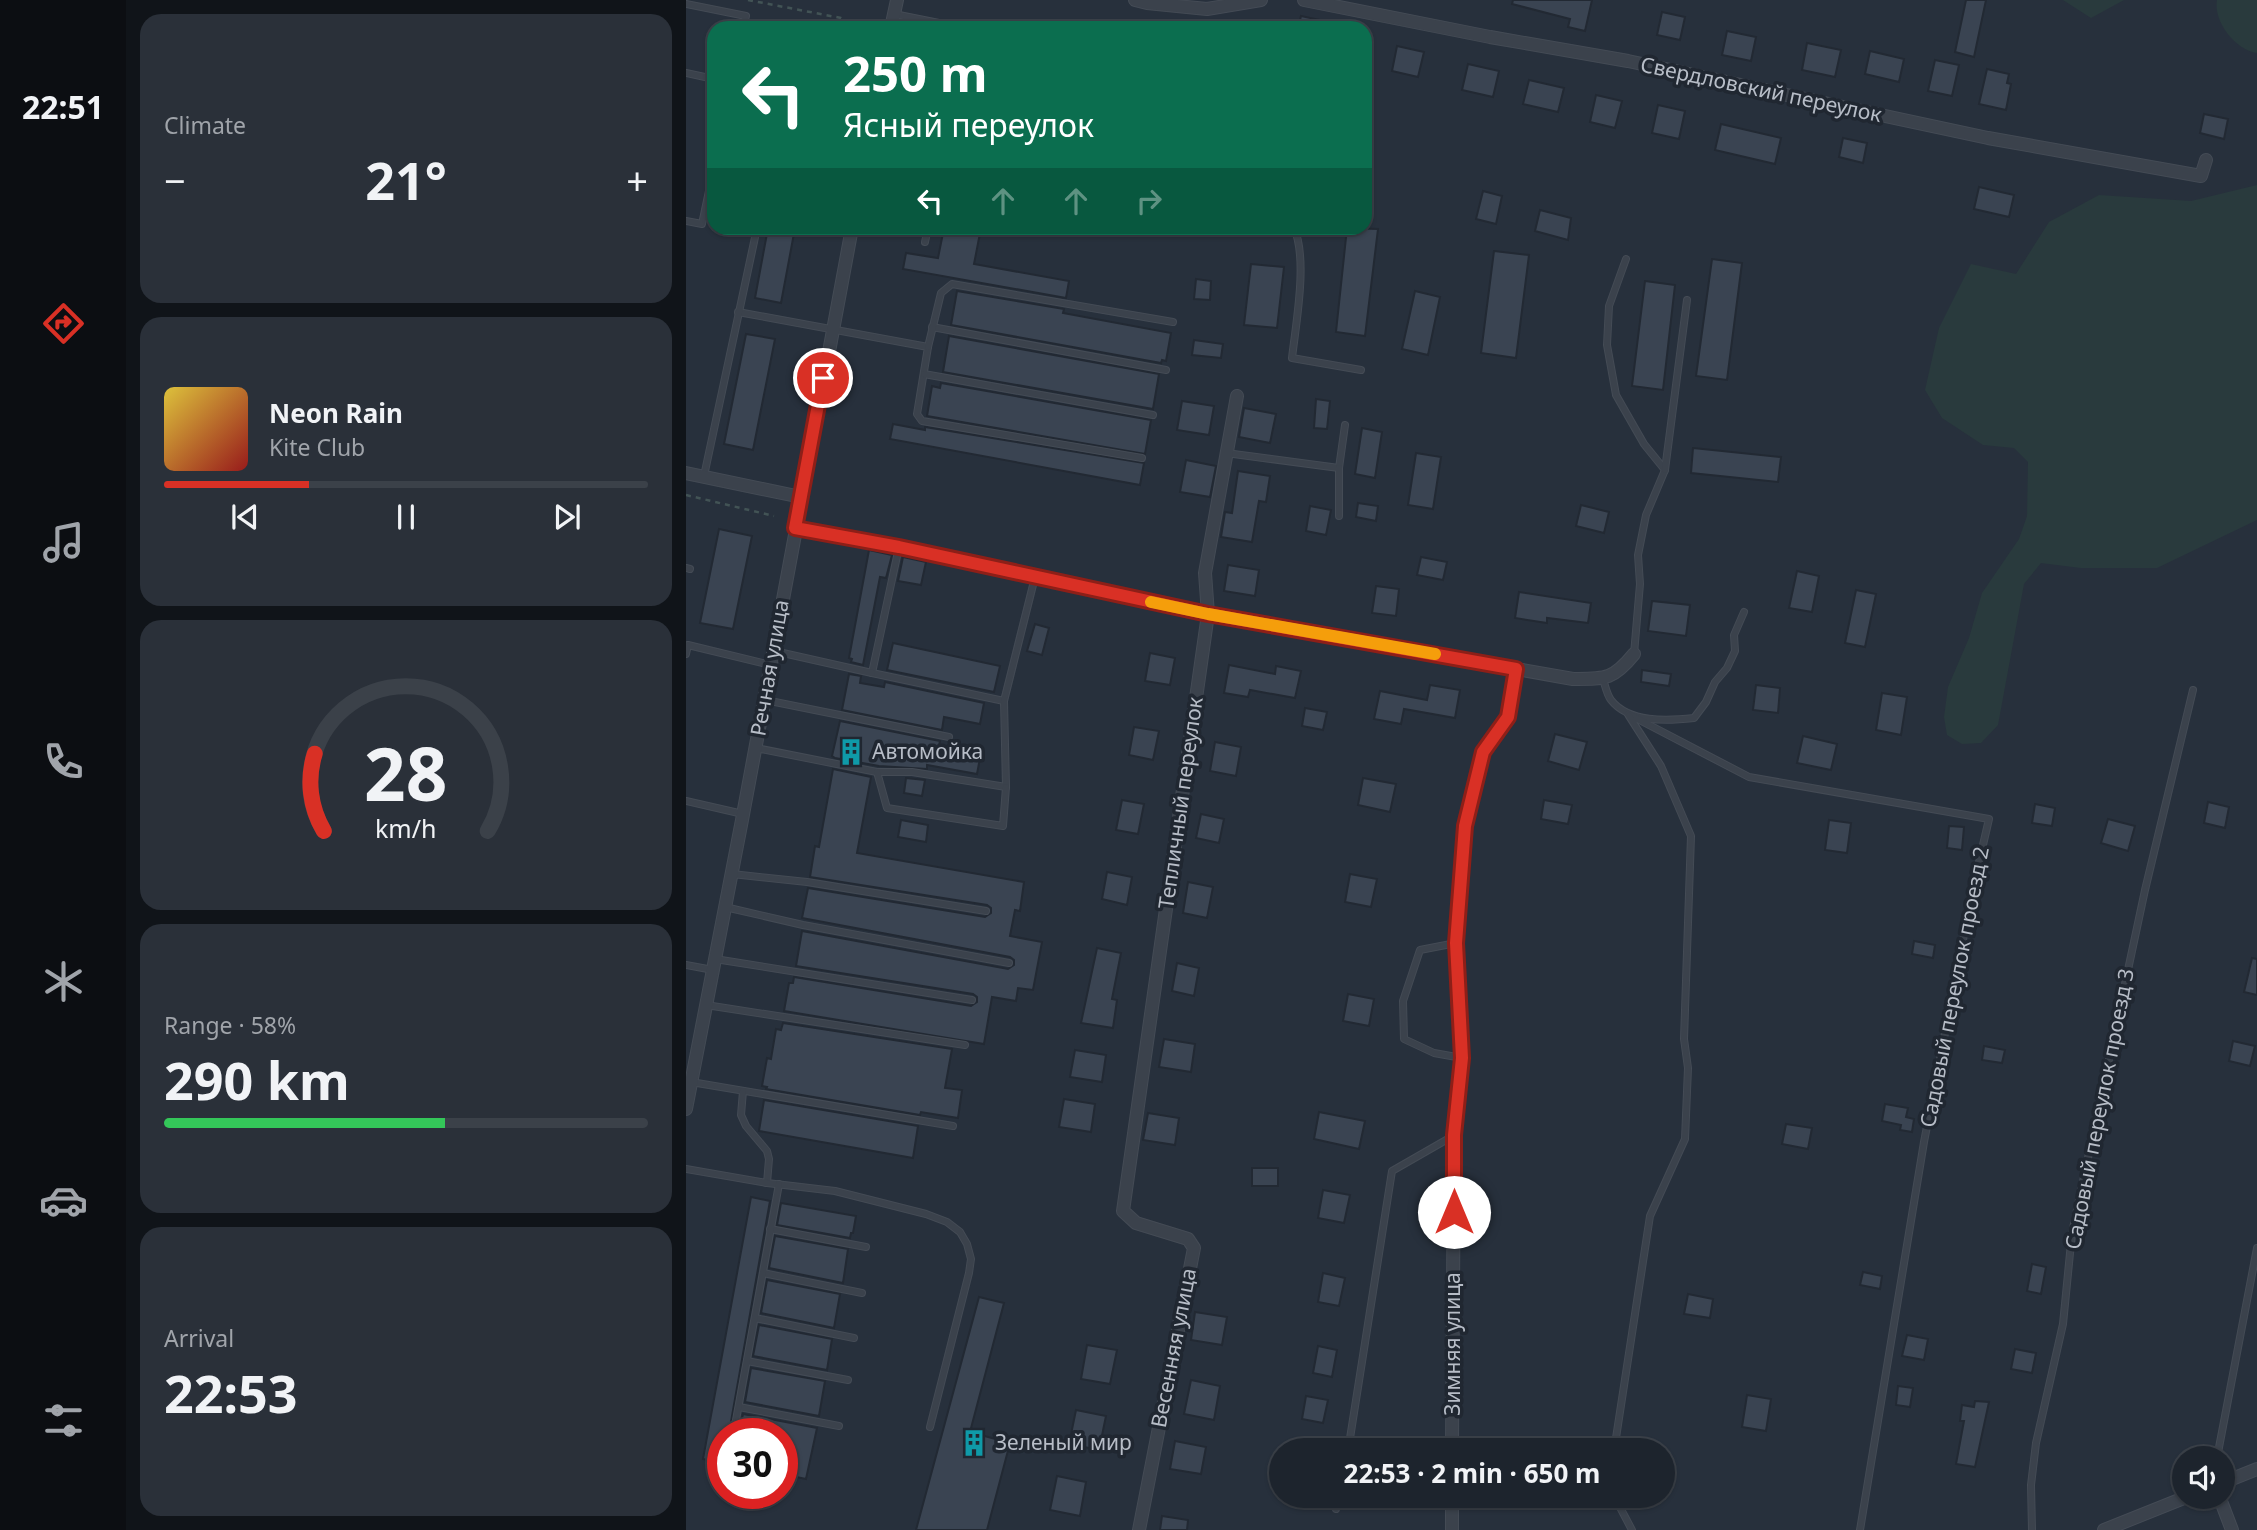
<!DOCTYPE html>
<meta charset="utf-8">
<style>
body{margin:0;font-family:"Noto Sans",sans-serif;background:#2a3039;color:#f1f3f6;height:100vh;display:flex;flex-direction:column;font-size:26px;white-space:nowrap}
*{box-sizing:border-box;margin:0}
p{font-size:23px;color:#a0a4aa}
.icon{flex:none;width:38px;height:38px;fill:none;stroke:currentColor;stroke-width:2;stroke-linecap:round;stroke-linejoin:round}
.map{position:relative;flex:1;overflow:hidden}
.sheet{display:flex;flex-direction:column;gap:14px;padding:14px;background:#101419;width:560px}
.sheet>*{flex:none}
.banner{position:absolute;left:21px;top:21px;width:665px;height:214px;border-radius:21px;box-shadow:0 2px 5px #0004,0 0 0 2px #3b4149;background:#0b6e4f;color:#fff;overflow:hidden}
.tools{position:absolute;left:1486px;top:1446px;display:grid;gap:14px}
.tools a{display:grid;place-items:center;width:63px;height:63px;border-radius:50%;background:#1d242d;box-shadow:0 2px 5px #0004,0 0 0 2px #3b4149;font-size:35px}
.speed{position:absolute;left:21px;top:1418px;display:flex;gap:14px;font-size:35px;font-weight:700;text-align:center}
.speed>*{display:grid;place-content:center;width:91px;height:91px;border-radius:50%;background:#1d242d;box-shadow:0 2px 5px #0004,0 0 0 2px #3b4149;line-height:1}
.speed .limit{border:10px solid #d22;background:#fff;color:#111}
.pin{position:absolute;display:grid;place-items:center;width:60px;height:60px;color:#fff;margin:-30px;border:4px solid #fff;border-radius:50%;box-shadow:0 2px 7px #0007}
.me{position:absolute;width:77px;margin:-38px;rotate:0deg;stroke-linejoin:round;filter:drop-shadow(0 0 5px #0008)}
.turn{display:flex;align-items:center;gap:24px;height:147px;padding:0 21px;font-size:32px}
.turn .icon{width:91px;height:91px;stroke-width:2.5}
.turn b{display:block;font-size:49px;line-height:60px}
.lanes{display:flex;align-items:center;height:66px;padding:0 21px;background:#0003;justify-content:center;gap:35px;direction:ltr}
.lanes .off{opacity:.35}
.big{font-size:52px;font-weight:700;line-height:1.1}
.sheet .tile{flex:1;display:flex;flex-direction:column;justify-content:center;gap:10px;min-width:0;padding:0 24px;border-radius:21px;background:#2a3039}
.sheet .dial{align-items:center;gap:0}
.dial svg{height:182px;overflow:visible;fill:none;stroke:#3b4149;stroke-width:7;stroke-linecap:round;text-anchor:middle}
.dial text{fill:#f1f3f6;stroke:none}
.song{display:flex;align-items:center;gap:21px}
.cover{width:84px;height:84px;border-radius:10px;background:linear-gradient(135deg,hsl(50 70% 55%),hsl(0 70% 35%))}
.played{height:7px;border-radius:4px;background:linear-gradient(90deg,#d93025 30%,#3b4149 30%)}
.keys{display:flex;justify-content:space-around;direction:ltr}
.heat{display:flex;justify-content:space-between;align-items:center;font-size:38px;direction:ltr}
.charge{height:10px;border-radius:5px;background:linear-gradient(90deg,#34c759 58%,#3b4149 0)}
.trip{position:absolute;left:583px;top:1438px;width:406px;height:70px;border-radius:35px;background:#1d242d;box-shadow:0 2px 5px #0004,0 0 0 2px #3b4149;font-weight:700;line-height:70px;text-align:center}
main{display:flex;flex:1;min-height:0}
.dock{display:flex;flex-direction:column;width:126px;justify-content:space-around;align-items:center;background:#0c0e12;color:#a0a4aa}
.dock .icon{width:49px;height:49px}
.dock .active{color:#d93025}
.dock b{font-size:32px;color:#f1f3f6}
.map>svg:first-child{display:block}
.green{fill:#293a3d}
.building{fill:#3a4452;stroke:#222933;stroke-width:2}
.lines{fill:none;stroke-linecap:round;stroke-linejoin:round}
.lane-casing{stroke:#444b55;stroke-width:8}
.street-casing{stroke:#444b55;stroke-width:14}
.path{stroke:#425355;stroke-width:2.5;stroke-dasharray:5 5;stroke-linecap:butt}
.lane{stroke:#3b424c;stroke-width:6}
.street{stroke:#3b424c;stroke-width:12}
.route-casing{stroke:#8d1f18;stroke-width:18}
.route{stroke:#d93025;stroke-width:12}
.slow{stroke:#f59e0b;stroke-width:12}
.labels{text-anchor:middle;stroke-width:7;stroke-linejoin:round;paint-order:stroke}
.street-label{font-size:21px;fill:#b7bdc7;stroke:#202731}
.poi-label{font-size:21px;fill:#b7bdc7;stroke:#202731;text-anchor:start}
</style>
<main>
<nav class="dock">
<b>22:51</b>
<svg class="icon active" aria-label="directions" viewBox="0 0 24 24"><path d="M12 3l9 9-9 9-9-9zM9 14v-3h6M13 9l2 2-2 2"/></svg>
<svg class="icon" aria-label="music" viewBox="0 0 24 24"><path d="M9 18V5l10-2v13"/><circle cx="6" cy="18" r="3"/><circle cx="16" cy="16" r="3"/></svg>
<svg class="icon" aria-label="phone" viewBox="0 0 24 24"><path d="M5 4h4l2 5-3 2q2 4 5 5l2-3 5 2v4C11 20 4 13 5 4z"/></svg>
<svg class="icon" aria-label="climate" viewBox="0 0 24 24"><path d="M12 3v18M4 7l16 10M4 17L20 7"/></svg>
<svg class="icon" aria-label="car" viewBox="0 0 24 24"><path d="M5 17H2v-5l4-1 3-4h7l3 4 3 1v5h-3M9 17h6M6 11h13"/><circle cx="7" cy="17" r="2"/><circle cx="17" cy="17" r="2"/></svg>
<svg class="icon" aria-label="filters" viewBox="0 0 24 24"><path d="M4 7h16M4 17h16"/><circle cx="9" cy="7" r="2"/><circle cx="15" cy="17" r="2"/></svg>
</nav>
<section class="sheet">
<div class="tile"><p>Climate</p>
<div class="heat"><a>−</a><b class="big">21°</b><a>+</a></div>
</div>
<div class="tile">
<div class="song"><i class="cover"></i><div><b>Neon Rain</b><p>Kite Club</p></div></div>
<div class="played"></div>
<div class="keys"><svg class="icon" aria-label="previous" viewBox="0 0 24 24"><path d="M18 5L8 12l10 7zM5 5v14"/></svg><svg class="icon" aria-label="pause" viewBox="0 0 24 24"><path d="M8 5v14M16 5v14"/></svg><svg class="icon" aria-label="next" viewBox="0 0 24 24"><path d="M6 5l10 7-10 7zM19 5v14"/></svg></div>
</div>
<div class="tile dial"><svg viewBox="0 0 100 80">
<path d="M14 69A42 42 0 1 1 86 69"/>
<path d="M14 69A42 42 0 0 1 10 35" stroke="#d93025"/>
<text x="50" y="56" font-size="32" font-weight="700">28</text>
<text x="50" y="72" font-size="11">km/h</text>
</svg></div>
<div class="tile"><p>Range · 58%</p><b class="big">290 km</b><div class="charge"></div></div>
<div class="tile"><p>Arrival</p><b class="big">22:53</b></div>
</section>
<div class="map">
<svg width="1571" height="1530" viewBox="0 0 1571 1530">
<rect width="100%" height="100%" fill="#27303c"/>
<g class="green">
<polygon points="1377,0 1438,0 1405,18"/>
<path d="M1531 0H1571V53C1549 50 1527 21 1531 0Z"/>
<polygon points="1571,185 1571,520 1471,568 1395,568 1355,563 1338,584 1312,725 1295,743 1276,744 1261,735 1258,717 1262,687 1283,638 1296,593 1333,539 1341,516 1342,462 1328,448 1297,445 1256,418 1239,390 1253,328 1285,264 1330,274 1363,222 1413,195 1505,201"/>
</g>
<g class="building">
<polygon points="827,0 906,0 899,31 882,27 884,19 826,4"/>
<polygon points="1280,0 1300,0 1288,57 1269,52"/>
<polygon points="976,12 999,17 994,40 971,35"/>
<polygon points="615,16 648,23 648,28 612,28"/>
<polygon points="1041,31 1070,37 1065,61 1036,55"/>
<polygon points="1121,43 1155,50 1149,77 1116,70"/>
<polygon points="711,46 738,52 732,77 706,71"/>
<polygon points="1184,51 1218,59 1213,82 1179,74"/>
<polygon points="1249,60 1273,65 1266,96 1242,91"/>
<polygon points="782,64 813,71 807,97 776,90"/>
<polygon points="1301,69 1323,74 1321,83 1325,84 1320,110 1293,104"/>
<polygon points="843,80 878,88 872,112 837,104"/>
<polygon points="910,95 936,101 929,128 904,122"/>
<polygon points="972,105 999,111 993,139 966,133"/>
<polygon points="1518,114 1542,119 1538,139 1514,133"/>
<polygon points="1035,124 1095,138 1089,164 1029,150"/>
<polygon points="1157,138 1181,143 1177,163 1153,157"/>
<polygon points="1293,187 1328,195 1323,217 1288,209"/>
<polygon points="797,191 816,196 810,224 790,219"/>
<polygon points="854,210 885,218 882,240 849,231"/>
<polygon points="82,228 109,228 95,303 69,298"/>
<polygon points="258,228 295,228 288,264 383,281 380,298 217,269 220,253 252,258"/>
<polygon points="661,228 692,229 679,336 650,332"/>
<polygon points="808,251 843,255 830,358 795,353"/>
<polygon points="1026,259 1056,263 1041,380 1010,376"/>
<polygon points="565,264 598,267 591,328 558,325"/>
<polygon points="510,279 525,281 524,300 508,299"/>
<polygon points="959,281 989,285 977,390 946,386"/>
<polygon points="271,291 378,309 377,313 485,333 480,361 476,360 475,363 265,325"/>
<polygon points="729,291 754,297 742,355 716,349"/>
<polygon points="60,334 89,339 67,450 38,444"/>
<polygon points="263,336 473,374 467,409 257,372"/>
<polygon points="508,340 537,344 535,358 506,355"/>
<polygon points="255,383 465,420 459,454 241,416 246,386 254,388"/>
<polygon points="630,399 644,401 641,429 628,428"/>
<polygon points="496,401 528,406 523,435 491,430"/>
<polygon points="558,408 590,414 584,443 553,437"/>
<polygon points="207,424 239,430 239,427 458,463 454,485 204,439"/>
<polygon points="676,428 696,432 689,478 669,474"/>
<polygon points="1007,448 1095,457 1092,482 1005,473"/>
<polygon points="730,453 755,457 747,509 722,505"/>
<polygon points="500,460 530,466 524,497 494,492"/>
<polygon points="552,471 584,476 580,502 573,501 566,542 535,537 539,512 546,513"/>
<polygon points="672,503 692,506 690,521 670,517"/>
<polygon points="895,505 923,512 918,533 890,526"/>
<polygon points="624,506 645,510 640,535 620,531"/>
<polygon points="33,529 66,536 47,629 14,623"/>
<polygon points="183,550 206,555 200,578 194,577 177,665 165,662 166,659 163,658"/>
<polygon points="217,557 240,562 235,585 212,581"/>
<polygon points="735,557 761,562 757,580 731,575"/>
<polygon points="542,565 573,570 569,596 538,591"/>
<polygon points="1111,571 1133,576 1126,612 1103,608"/>
<polygon points="690,586 713,589 710,616 686,613"/>
<polygon points="1170,590 1190,594 1179,647 1159,643"/>
<polygon points="833,592 905,603 902,623 861,618 861,623 829,618"/>
<polygon points="966,601 1004,605 1000,636 962,631"/>
<polygon points="349,624 363,628 356,655 341,651"/>
<polygon points="207,643 314,666 308,692 201,670"/>
<polygon points="464,653 489,658 484,685 459,681"/>
<polygon points="543,665 589,674 590,666 615,671 609,698 564,690 562,697 538,693"/>
<polygon points="956,670 985,674 983,686 955,682"/>
<polygon points="163,674 175,676 174,683 198,687 199,682 298,703 294,724 258,717 256,730 156,710"/>
<polygon points="744,685 774,690 769,718 718,709 715,724 688,719 694,691 741,700"/>
<polygon points="1070,685 1094,688 1092,713 1067,710"/>
<polygon points="1196,693 1221,697 1215,735 1190,730"/>
<polygon points="619,708 641,712 637,730 616,726"/>
<polygon points="154,721 254,741 252,750 294,758 291,774 241,765 241,769 193,766 149,758 146,756"/>
<polygon points="448,727 473,731 467,760 443,755"/>
<polygon points="869,734 901,742 893,770 862,761"/>
<polygon points="1117,736 1151,744 1145,770 1111,763"/>
<polygon points="529,742 555,747 550,776 524,771"/>
<polygon points="147,769 185,777 171,853 338,882 334,911 329,910 324,936 356,942 347,990 332,988 330,1001 306,997 298,1044 98,1011 103,983 107,983 108,977 285,1006 291,1002 291,997 287,994 110,966 116,931 322,969 328,965 328,960 324,957 116,918 122,888 299,917 305,913 305,908 301,905 124,877 129,846 133,847"/>
<polygon points="220,778 239,780 236,796 218,793"/>
<polygon points="677,778 710,784 704,812 672,805"/>
<polygon points="436,800 458,804 452,834 430,830"/>
<polygon points="858,800 886,805 882,824 855,819"/>
<polygon points="1522,802 1543,807 1539,828 1518,823"/>
<polygon points="1349,804 1369,808 1366,826 1346,823"/>
<polygon points="515,814 538,819 533,843 510,838"/>
<polygon points="1422,819 1449,826 1442,851 1415,843"/>
<polygon points="215,820 242,825 240,842 212,837"/>
<polygon points="1143,820 1165,823 1161,853 1139,850"/>
<polygon points="1263,826 1278,827 1276,850 1261,848"/>
<polygon points="421,872 446,877 441,905 416,899"/>
<polygon points="664,874 691,879 685,907 659,902"/>
<polygon points="502,882 527,887 521,918 497,913"/>
<polygon points="1228,941 1249,945 1247,958 1226,954"/>
<polygon points="411,948 435,953 426,999 431,1000 427,1028 395,1023"/>
<polygon points="1566,958 1571,959 1571,995 1558,992"/>
<polygon points="491,963 513,968 508,996 486,991"/>
<polygon points="662,994 688,999 683,1026 657,1021"/>
<polygon points="97,1023 266,1049 259,1088 276,1090 272,1118 235,1112 234,1115 80,1089 81,1087 76,1086 81,1058 85,1059 90,1029 95,1030"/>
<polygon points="478,1039 509,1044 505,1072 473,1067"/>
<polygon points="1547,1041 1569,1046 1564,1066 1543,1061"/>
<polygon points="1298,1046 1319,1050 1316,1063 1296,1060"/>
<polygon points="389,1050 420,1055 416,1082 384,1077"/>
<polygon points="378,1099 409,1104 405,1132 373,1127"/>
<polygon points="78,1100 232,1126 227,1158 73,1131"/>
<polygon points="1199,1104 1222,1108 1220,1117 1228,1119 1226,1132 1214,1130 1215,1125 1196,1121"/>
<polygon points="633,1112 679,1121 673,1149 628,1139"/>
<polygon points="462,1113 493,1118 489,1145 457,1140"/>
<polygon points="1100,1124 1126,1128 1122,1149 1096,1144"/>
<rect x="566" y="1168" width="26" height="18"/>
<polygon points="637,1190 664,1195 658,1223 632,1218"/>
<polygon points="65,1197 84,1201 43,1433 37,1433 37,1463 17,1459"/>
<polygon points="95,1203 170,1216 167,1233 165,1233 164,1238 91,1225"/>
<polygon points="89,1236 162,1249 157,1283 83,1268"/>
<polygon points="1346,1264 1360,1267 1355,1294 1341,1291"/>
<polygon points="1177,1272 1196,1276 1194,1289 1174,1285"/>
<polygon points="637,1273 659,1278 653,1306 632,1302"/>
<polygon points="81,1280 154,1294 148,1328 75,1313"/>
<polygon points="1002,1294 1027,1299 1024,1318 998,1314"/>
<polygon points="293,1297 318,1303 284,1432 324,1443 301,1530 230,1530"/>
<polygon points="509,1312 541,1317 536,1345 505,1340"/>
<polygon points="73,1325 146,1339 141,1370 67,1356"/>
<polygon points="1221,1335 1242,1339 1238,1360 1216,1356"/>
<polygon points="401,1345 431,1350 424,1384 395,1379"/>
<polygon points="632,1346 651,1350 646,1377 627,1373"/>
<polygon points="1329,1349 1350,1353 1346,1373 1325,1369"/>
<polygon points="65,1368 139,1381 133,1416 59,1402"/>
<polygon points="505,1380 534,1386 528,1420 498,1414"/>
<polygon points="1212,1386 1227,1388 1224,1407 1210,1405"/>
<polygon points="1061,1395 1085,1399 1080,1431 1056,1427"/>
<polygon points="620,1396 642,1400 637,1423 616,1419"/>
<polygon points="1289,1401 1303,1402 1289,1467 1270,1464 1278,1421 1274,1421 1276,1405 1288,1407"/>
<polygon points="390,1410 420,1416 413,1450 383,1444"/>
<polygon points="57,1414 131,1428 120,1479 96,1474 96,1433 53,1433"/>
<polygon points="706,1438 742,1445 742,1451 703,1451"/>
<polygon points="489,1441 520,1447 515,1474 484,1469"/>
<polygon points="371,1476 400,1482 394,1516 364,1510"/>
<polygon points="476,1516 502,1520 501,1530 474,1530"/>
</g>
<g class="lines">
<defs>
<g id="lane">
<polyline points="0,4 60,16 57,28"/>
<polyline points="208,14 278,28"/>
<polyline points="0,73 28,79"/>
<polyline points="0,221 16,224 28,167"/>
<path d="M608 228C622 259 610 323 606 358L675 370"/>
<polyline points="239,242 242,228"/>
<polyline points="940,259 923,306 921,345 930,395 958,444 979,470 960,515 952,555 954,584 948,654"/>
<polyline points="52,312 242,347 231,414 236,421 456,458"/>
<polyline points="246,327 480,370"/>
<polyline points="242,347 255,293 266,284 487,322"/>
<polyline points="238,374 467,415"/>
<polyline points="540,453 653,468 659,425"/>
<polyline points="979,470 1001,300"/>
<polyline points="18,476 71,228"/>
<polyline points="653,516 653,468"/>
<polyline points="213,547 186,673 318,701"/>
<polyline points="0,568 4,569"/>
<polyline points="88,651 186,673"/>
<polyline points="0,654 2,645 85,665"/>
<path d="M917 679C919 685 921 695 925 700 943 723 981 721 1008 718L1020 702 1029 682 1041 668 1049 651 1048 635 1058 612"/>
<polyline points="79,700 263,737"/>
<polyline points="942,714 1063,777 1303,819 1287,888 1238,1142 1174,1530"/>
<polyline points="70,748 191,772 226,772 320,787 318,701 349,577"/>
<polyline points="191,772 201,808 317,826 320,787"/>
<polyline points="0,801 57,814"/>
<polyline points="46,874 121,882 300,911"/>
<polyline points="39,907 117,925 323,963"/>
<polyline points="770,943 734,950 717,1001 718,1039 748,1053 776,1058"/>
<polyline points="29,959 286,1000"/>
<polyline points="0,965 27,970"/>
<polyline points="20,1005 279,1045"/>
<polyline points="5,1082 267,1126"/>
<polyline points="57,1091 55,1115 60,1126 81,1151 83,1159 81,1183"/>
<polyline points="0,1169 81,1183 149,1191 240,1214 261,1222 274,1232 281,1244 285,1259 283,1273 244,1427"/>
<polyline points="84,1229 180,1247"/>
<polyline points="77,1273 176,1293"/>
<polyline points="69,1318 168,1338"/>
<polyline points="61,1361 162,1380"/>
<polyline points="53,1407 153,1426"/>
<polyline points="48,1431 93,1184"/>
<polyline points="662,1451 706,1171 767,1136"/>
<polyline points="928,1451 964,1216 999,1139 1002,1068 998,1039 1005,836 975,766 943,716"/>
<polyline points="1531,1458 1571,1248"/>
<polyline points="928,1496 946,1530"/>
<polyline points="650,1509 653,1496"/>
<polyline points="1346,1530 1345,1485 1350,1443 1377,1324 1386,1233 1459,890 1507,690"/>
</g>
<g id="street">
<polyline points="449,0 461,3 521,9 575,0"/>
<polyline points="618,0 804,37 942,61 1302,138 1515,176 1520,160"/>
<polyline points="205,28 211,0"/>
<polyline points="0,473 115,497"/>
<path d="M109 528 213 547 522 614 887 679C919 679 927 680 948 654"/>
<polyline points="0,1109 56,820 166,228"/>
<polyline points="766,1451 768,1135 776,1058 770,943 779,826 797,752 822,717 830,669"/>
<polyline points="1536,1483 1571,1469"/>
<polyline points="1533,1496 1546,1530"/>
<polyline points="453,1530 508,1248 502,1239 450,1223 437,1211 522,614 519,573 551,396"/>
<polyline points="766,1530 766,1496"/>
<polyline points="1418,1530 1503,1496"/>
</g>
</defs>
<use href="#lane" class="lane-casing"/>
<use href="#street" class="street-casing"/>
<g class="path">
<polyline points="62,0 155,18 175,28"/>
<polyline points="0,495 88,516"/>
</g>
<use href="#lane" class="lane"/>
<use href="#street" class="street"/>
</g>
<g class="lines">
<defs>
<polyline id="route" points="137,378 109,528 213,547 522,614 830,669 822,717 797,752 779,826 770,943 776,1058 768,1135 768,1212"/>
</defs>
<use href="#route" class="route-casing"/>
<use href="#route" class="route"/>
<polyline class="slow" points="465,602 522,614 749,654"/>
</g>
<defs>
<symbol id="building-bare" viewBox="-9 -9 18 18"><path d="M-4-6H4V6H1V3H-1V6H-4ZM-2.5-4.3h1.7v1.8h-1.7ZM.8-4.3h1.7v1.8H.8ZM-2.5-1h1.7V.8h-1.7ZM.8-1h1.7V.8H.8Z" fill="#0f9aa8" stroke="#202731" stroke-width="2.5" paint-order="stroke"/></symbol>
</defs>
<g fill-rule="evenodd">
<use href="#building-bare" x="146" y="733" width="38" height="38"/>
<use href="#building-bare" x="269" y="1424" width="38" height="38"/>
</g>
<g class="labels">
<g class="street-label">
<text transform="translate(1075 90) rotate(12)" y="7">Свердловский переулок</text>
<text transform="translate(84 668) rotate(-80)" y="7">Речная улица</text>
<text transform="translate(495 803) rotate(-82)" y="7">Тепличный переулок</text>
<text transform="translate(1269 987) rotate(-79)" y="7">Садовый переулок проезд 2</text>
<text transform="translate(1414 1109) rotate(-79)" y="7">Садовый переулок проезд 3</text>
<text transform="translate(767 1344) rotate(-90)" y="7">Зимняя улица</text>
<text transform="translate(488 1348) rotate(-79)" y="7">Весенняя улица</text>
</g>
<g class="poi-label">
<text x="186" y="759">Автомойка</text>
<text x="309" y="1450">Зеленый мир</text>
</g>
</g>
</svg>
<div class="tools">
<a><svg class="icon" aria-label="sound" viewBox="0 0 24 24"><path d="M4 9h4l5-4v14l-5-4H4zM17 9q2 3 0 6"/></svg></a>
</div>
<div class="speed"><div class="limit">30</div></div>
<div class="pin" style="left:137px;top:378px;background:#d93025"><svg class="icon" aria-label="arrive" viewBox="0 0 24 24"><path d="M6 21V4h12l-3 4 3 4H6"/></svg></div>
<svg class="me" style="left:768px;top:1212px" viewBox="-20 -20 40 40"><circle r="19" fill="#fff"/><path d="M0-13L10 11 0 6-10 11z" fill="#d93025"/></svg>
<div class="trip">22:53 · 2 min · 650 m</div>
<div class="banner">
<div class="turn"><svg class="icon" aria-label="left" viewBox="0 0 24 24"><path d="M17 20v-9H6M10 6l-5 5 5 5"/></svg><div><b>250 m</b>Ясный переулок</div></div>
<div class="lanes"><svg class="icon" aria-label="left" viewBox="0 0 24 24"><path d="M17 20v-9H6M10 6l-5 5 5 5"/></svg><svg class="icon off" aria-label="ahead" viewBox="0 0 24 24"><path d="M12 20V5M6 11l6-6 6 6"/></svg><svg class="icon off" aria-label="ahead" viewBox="0 0 24 24"><path d="M12 20V5M6 11l6-6 6 6"/></svg><svg class="icon off" aria-label="right" viewBox="0 0 24 24"><path d="M7 20v-9h11M14 6l5 5-5 5"/></svg></div>
</div>
</div>
</main>
